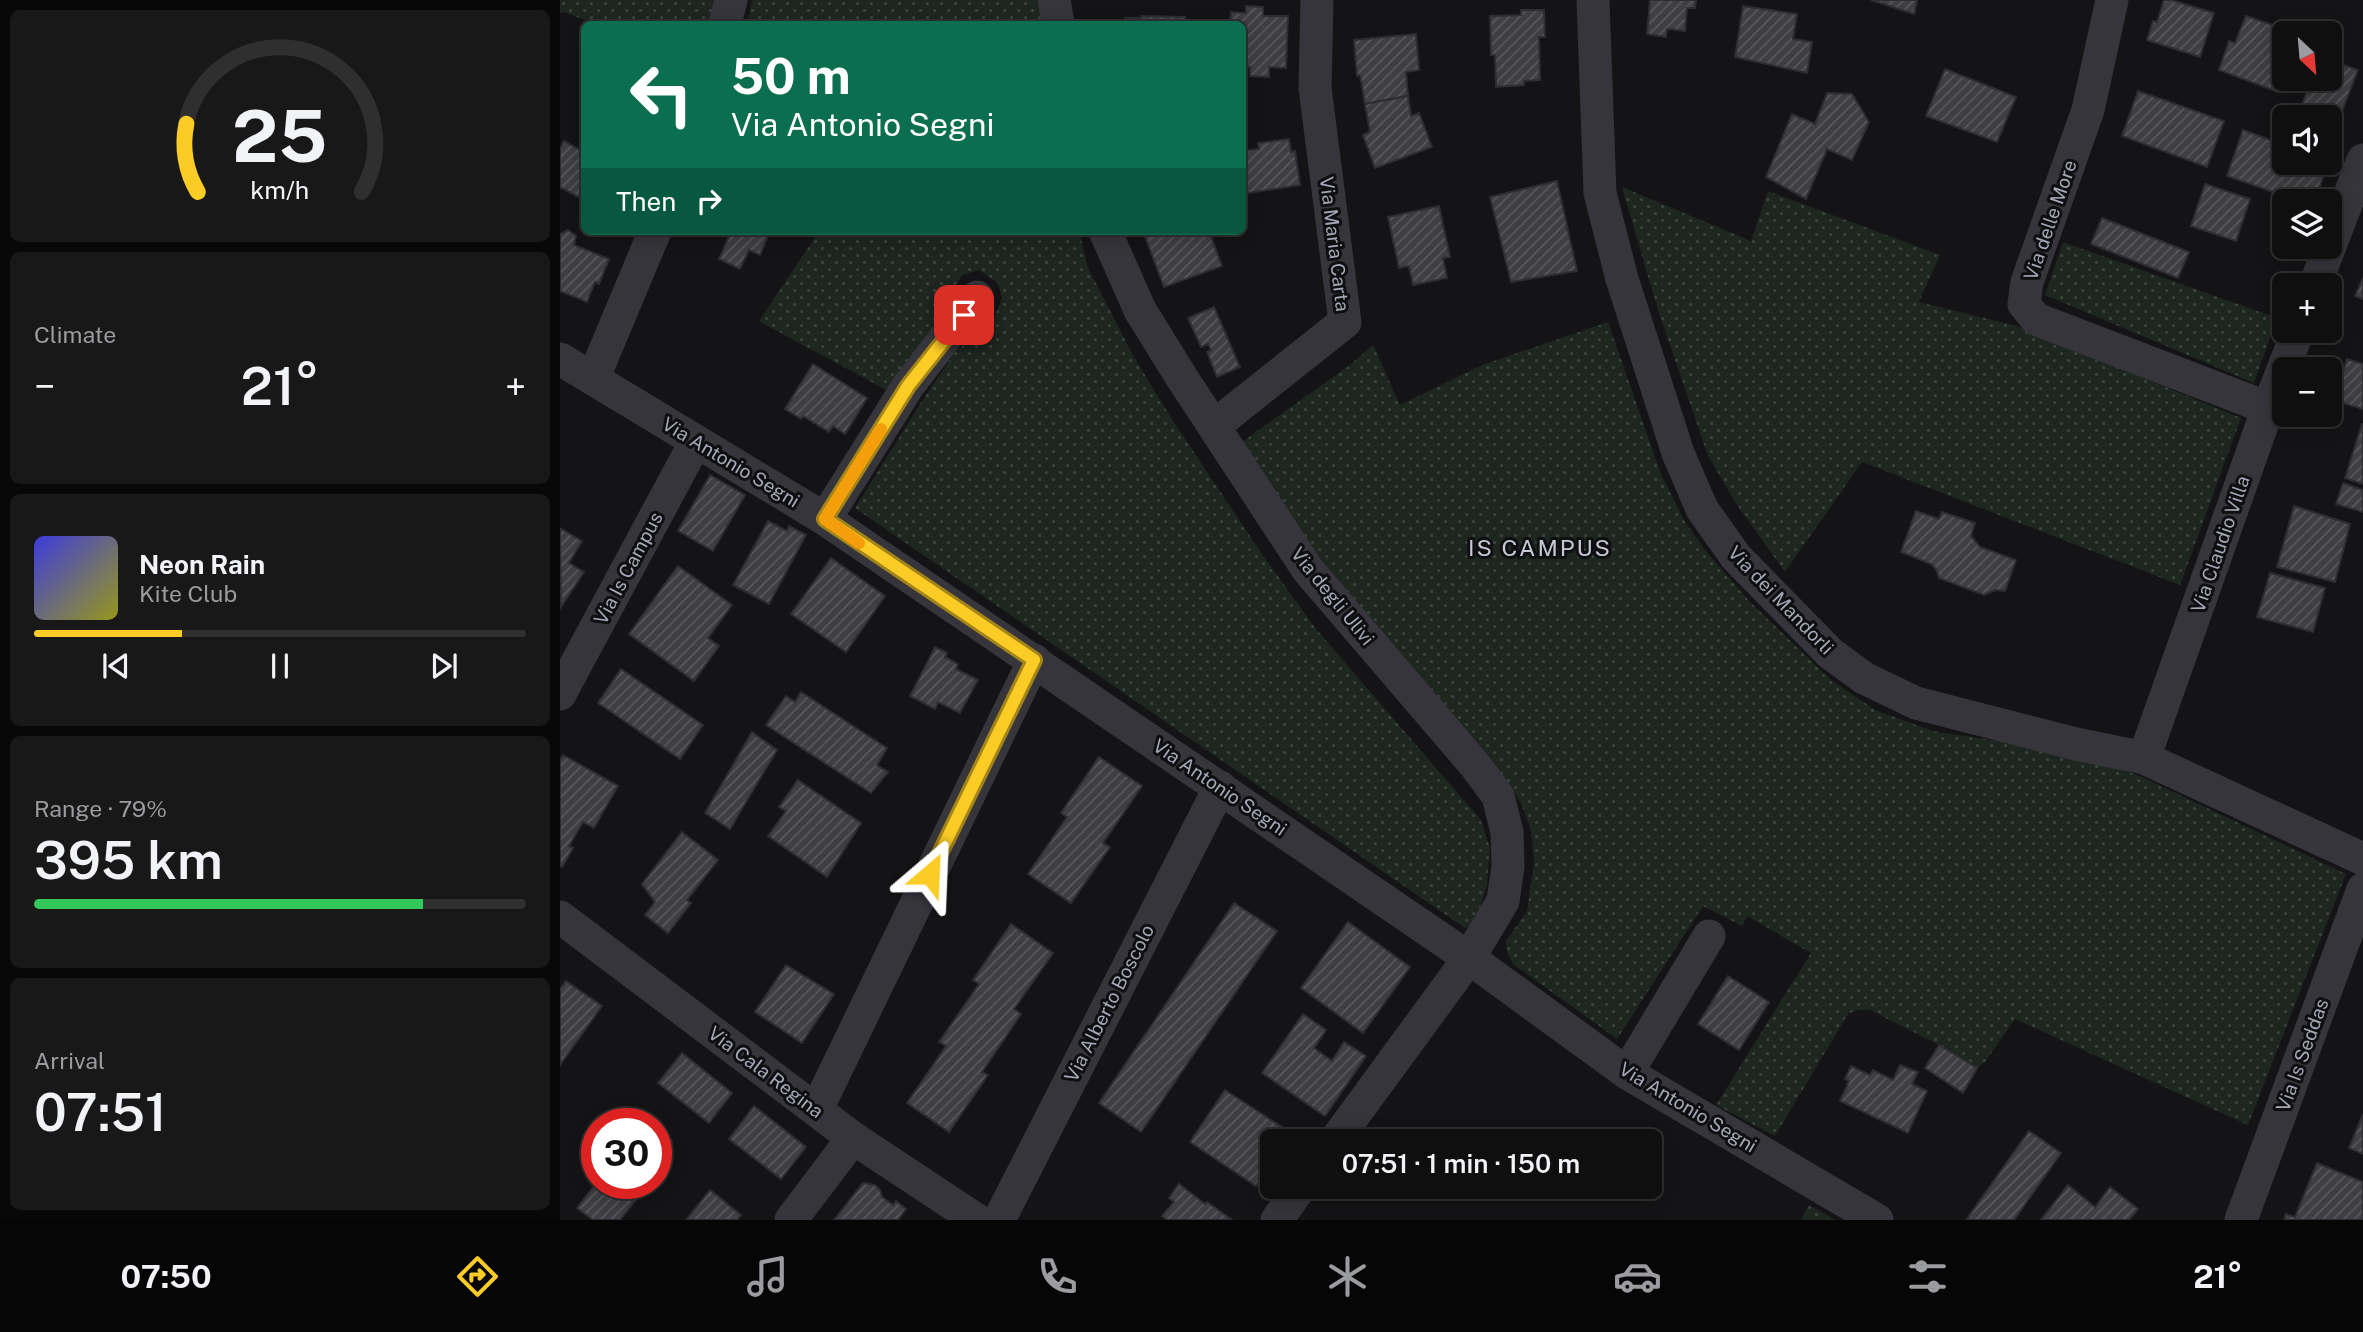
<!DOCTYPE html>
<meta charset="utf-8">
<style>
body{margin:0;font-family:"Public Sans",sans-serif;background:#181819;color:#f1f3f6;height:100vh;display:flex;flex-direction:column;font-size:26px;white-space:nowrap}
*{box-sizing:border-box;margin:0}
p{font-size:23px;color:#9b9c9f}
.icon{flex:none;width:38px;height:38px;fill:none;stroke:currentColor;stroke-width:2;stroke-linecap:round;stroke-linejoin:round}
.map{position:relative;flex:1;overflow:hidden}
.drawer{display:flex;flex-direction:column;gap:10px;padding:10px;background:#080809;width:560px}
.drawer>*{flex:none}
.top-card{position:absolute;left:21px;top:21px;width:665px;height:214px;border-radius:10px;box-shadow:0 4px 18px #0003,0 0 0 2px #2f2f30;background:#0b6e4f;color:#fff;overflow:hidden}
.needle{width:46px;rotate:154deg}
.tools{position:absolute;left:1712px;top:21px;display:grid;gap:14px}
.tools a{display:grid;place-items:center;width:70px;height:70px;border-radius:10px;background:#0f0f10;box-shadow:0 4px 18px #0003,0 0 0 2px #2f2f30;font-size:35px}
.speed{position:absolute;left:21px;top:1108px;display:flex;gap:14px;font-size:35px;font-weight:700;text-align:center}
.speed>*{display:grid;place-content:center;width:91px;height:91px;border-radius:50%;background:#0f0f10;box-shadow:0 4px 18px #0003,0 0 0 2px #2f2f30;line-height:1}
.speed .limit{border:10px solid #d22;background:#fff;color:#111}
.pin{position:absolute;display:grid;place-items:center;width:60px;height:60px;color:#fff;margin:-30px;border-radius:14px;box-shadow:0 4px 10px #0006}
.me{position:absolute;width:77px;margin:-38px;rotate:26deg;stroke-linejoin:round;filter:drop-shadow(0 0 5px #0008)}
.turn{display:flex;align-items:center;gap:24px;height:147px;padding:0 35px;font-size:32px}
.turn .icon{width:91px;height:91px;stroke-width:2.5}
.turn b{display:block;font-size:49px;line-height:60px}
.then{display:flex;align-items:center;height:66px;padding:0 35px;background:#0003;gap:14px;font-size:26px}
.big{font-size:52px;font-weight:600;line-height:1.1}
.drawer .tile{flex:1;display:flex;flex-direction:column;justify-content:center;gap:10px;min-width:0;padding:0 24px;border-radius:10px;background:#181819}
.drawer .dial{align-items:center;gap:0}
.dial svg{height:182px;overflow:visible;fill:none;stroke:#2f2f30;stroke-width:7;stroke-linecap:round;text-anchor:middle}
.dial text{fill:#f1f3f6;stroke:none}
.song{display:flex;align-items:center;gap:21px}
.cover{width:84px;height:84px;border-radius:10px;background:linear-gradient(135deg,hsl(240 70% 55%),hsl(60 70% 35%))}
.played{height:7px;border-radius:4px;background:linear-gradient(90deg,#fbcb26 30%,#2f2f30 30%)}
.keys{display:flex;justify-content:space-around;direction:ltr}
.heat{display:flex;justify-content:space-between;align-items:center;font-size:38px;direction:ltr}
.charge{height:10px;border-radius:5px;background:linear-gradient(90deg,#34c759 79%,#2f2f30 0)}
.trip{position:absolute;left:700px;top:1129px;width:402px;height:70px;border-radius:10px;background:#0f0f10;box-shadow:0 4px 18px #0003,0 0 0 2px #2f2f30;font-weight:600;line-height:70px;text-align:center}
.dock{display:flex;height:112px;justify-content:space-around;align-items:center;background:#060606;color:#9b9c9f}
.dock .icon{width:49px;height:49px}
.dock .active{color:#fbcb26}
.dock b{font-size:32px;color:#f1f3f6}
main{display:flex;flex:1;min-height:0}
.map>svg:first-child{display:block}
.grass{fill:url(#grass-dots)}
.building{fill:url(#building-hatch);stroke:#2e2e32;stroke-width:2}
.lines{fill:none;stroke-linecap:round;stroke-linejoin:round}
.street{stroke:#35353b;stroke-width:33}
.route-casing{stroke:#a38419;stroke-width:18}
.route{stroke:#fbcb26;stroke-width:12}
.slow{stroke:#f59e0b;stroke-width:12}
.labels{text-anchor:middle;stroke-width:6;stroke-linejoin:round;paint-order:stroke}
.street-label{font-size:19px;fill:#a5a8b7;stroke:#0f0f11}
.quarter-label{font-size:23px;letter-spacing:2px;fill:#c6c8d3;stroke:#0f0f11}
</style>
<main>
<section class="drawer">
<div class="tile dial"><svg viewBox="0 0 100 80">
<path d="M14 69A42 42 0 1 1 86 69"/>
<path d="M14 69A42 42 0 0 1 9 39" stroke="#fbcb26"/>
<text x="50" y="56" font-size="32" font-weight="700">25</text>
<text x="50" y="72" font-size="11">km/h</text>
</svg></div>
<div class="tile"><p>Climate</p>
<div class="heat"><a>−</a><b class="big">21°</b><a>+</a></div>
</div>
<div class="tile">
<div class="song"><i class="cover"></i><div><b>Neon Rain</b><p>Kite Club</p></div></div>
<div class="played"></div>
<div class="keys"><svg class="icon" aria-label="previous" viewBox="0 0 24 24"><path d="M18 5L8 12l10 7zM5 5v14"/></svg><svg class="icon" aria-label="pause" viewBox="0 0 24 24"><path d="M8 5v14M16 5v14"/></svg><svg class="icon" aria-label="next" viewBox="0 0 24 24"><path d="M6 5l10 7-10 7zM19 5v14"/></svg></div>
</div>
<div class="tile"><p>Range · 79%</p><b class="big">395 km</b><div class="charge"></div></div>
<div class="tile"><p>Arrival</p><b class="big">07:51</b></div>
</section>
<div class="map">
<svg width="1803" height="1220" viewBox="0 0 1803 1220">
<defs>
<pattern id="grass-dots" width="8" height="8" patternUnits="userSpaceOnUse" patternTransform="scale(1.75)"><rect width="8" height="8" fill="#1e2620"/><path d="M2 2h.1M6 6h.1" fill="none" stroke="#3c433e" stroke-width="1.8" stroke-linecap="round"/></pattern>
<pattern id="building-hatch" width="6" height="6" patternUnits="userSpaceOnUse" patternTransform="scale(1.75)"><rect width="6" height="6" fill="#3e3e43"/><path d="M-1 1l2-2M0 6l6-6M5 7l2-2" fill="none" stroke="#57575c"/></pattern>
</defs>
<rect width="100%" height="100%" fill="#141416"/>
<g class="grass">
<polygon points="0,0 156,0 150,24 35,24 4,12 0,13"/>
<polygon points="192,0 477,0 481,24 187,24"/>
<polygon points="1062,187 1191,241 1208,191 1380,255 1359,302 1457,326 1681,418 1620,585 1302,462 1225,572 1175,502 1148,456 1098,310"/>
<polygon points="255,231 519,231 528,268 574,357 613,421 704,557 756,629 921,820 930,848 927,884 915,924 905,928 295,508 362,401 395,352 433,320 442,299 438,283 419,270 402,275 393,289 389,306 328,391 199,321 258,233"/>
<polygon points="1503,242 1717,318 1694,383 1485,295"/>
<polygon points="1048,322 1101,474 1124,520 1145,550 1189,601 1270,679 1315,710 1373,731 1471,746 1545,764 1580,776 1786,874 1688,1125 1455,1019 1425,1062 1417,1068 1379,1045 1310,1010 1297,1010 1288,1014 1215,1136 1156,1105 1251,953 1187,916 1182,926 1143,906 1057,1039 953,964 947,952 946,941 967,911 974,863 971,830 961,803 927,753 770,573 682,442 790,365 813,345 840,405 922,365"/>
<polygon points="1249,1205 1276,1220 1241,1220"/>
</g>
<g class="building">
<polygon points="1090,0 1136,0 1135,8 1127,8 1125,31 1107,29 1106,37 1087,34"/>
<polygon points="1311,0 1357,0 1354,14"/>
<polygon points="1604,0 1611,0 1654,13 1640,57 1587,40 1593,21 1597,22"/>
<polygon points="686,6 703,7 703,16 728,16 726,68 709,67 709,77 690,76 690,67 682,67 682,24 670,24 671,12 686,13"/>
<polygon points="1183,6 1237,14 1233,39 1252,42 1247,73 1175,57"/>
<polygon points="961,10 984,10 985,37 979,37 980,80 964,81 964,85 936,87 935,55 931,55 930,16 961,15"/>
<polygon points="581,16 625,17 625,24 564,24 565,18 581,18"/>
<polygon points="1686,16 1736,33 1724,33 1724,76 1718,92 1659,70 1669,41 1675,43"/>
<polygon points="856,34 859,70 846,72 848,96 805,104 800,75 797,76 794,40"/>
<polygon points="1769,63 1780,67 1781,64 1798,70 1771,139 1769,138 1769,117 1737,117 1752,79 1769,79"/>
<polygon points="1385,69 1456,97 1437,142 1366,116"/>
<polygon points="1578,91 1664,121 1647,167 1562,136"/>
<polygon points="1267,93 1292,94 1309,122 1292,160 1267,149 1246,199 1206,177 1232,114 1255,124"/>
<polygon points="848,96 851,116 859,113 872,147 815,168 803,135 810,132 805,104"/>
<polygon points="1683,130 1724,145 1724,163 1768,163 1755,201 1739,201 1667,176"/>
<polygon points="729,139 731,152 735,151 740,185 682,194 682,151 699,149 698,143"/>
<polygon points="4,141 24,152 24,200 0,187 0,149"/>
<polygon points="997,181 1017,271 951,282 930,197"/>
<polygon points="1645,184 1690,199 1676,241 1631,226"/>
<polygon points="879,206 890,257 883,258 887,278 853,285 849,266 839,268 828,217"/>
<polygon points="1542,218 1629,252 1618,278 1531,244"/>
<polygon points="8,230 16,236 14,245 49,259 39,284 35,282 27,302 0,291 0,234"/>
<polygon points="169,231 210,231 200,255 189,250 180,269 159,259 171,232"/>
<polygon points="583,231 649,231 662,266 604,287"/>
<polygon points="1803,278 1803,299 1795,296"/>
<polygon points="654,307 680,367 657,377 647,352 651,350 648,344 641,347 628,318"/>
<polygon points="1787,359 1803,364 1803,409 1769,399 1771,379 1780,382"/>
<polygon points="253,364 307,398 285,434 273,426 269,432 243,416 241,419 225,409"/>
<polygon points="1802,424 1803,424 1803,484 1785,478"/>
<polygon points="150,475 185,495 153,551 118,531"/>
<polygon points="1783,483 1803,490 1803,512 1776,504"/>
<polygon points="1734,506 1790,524 1775,582 1717,567"/>
<polygon points="1356,511 1379,519 1382,512 1415,523 1411,536 1420,547 1456,560 1445,591 1435,590 1424,595 1379,578 1376,569 1371,564 1341,552"/>
<polygon points="208,521 227,531 229,526 246,535 209,604 173,585"/>
<polygon points="0,528 22,541 9,563 24,572 1,607"/>
<polygon points="271,558 325,596 286,652 231,614"/>
<polygon points="118,566 172,605 148,638 159,646 134,681 69,634"/>
<polygon points="1710,573 1765,588 1753,632 1697,617"/>
<polygon points="375,647 387,653 385,657 398,664 396,669 418,680 400,713 378,702 375,709 350,696"/>
<polygon points="61,669 143,725 120,759 38,703"/>
<polygon points="241,692 327,748 317,765 328,772 311,793 206,725 226,696 235,702"/>
<polygon points="192,732 217,750 170,829 145,813"/>
<polygon points="3,755 58,786 34,828 23,822 9,846 13,848 2,867 0,866 0,760"/>
<polygon points="539,757 582,786 543,843 550,847 511,903 468,874 507,817 501,813"/>
<polygon points="238,780 301,823 267,877 208,836 226,811 219,807"/>
<polygon points="122,832 158,860 127,900 131,903 108,933 85,915 95,902 82,884"/>
<polygon points="674,903 717,931 581,1132 539,1103"/>
<polygon points="788,922 850,967 803,1033 741,988"/>
<polygon points="451,924 493,953 454,1009 461,1014 422,1072 428,1075 389,1132 347,1103 386,1046 379,1042 419,984 413,980"/>
<polygon points="226,965 274,994 242,1043 195,1012"/>
<polygon points="1168,976 1209,1002 1179,1050 1138,1024"/>
<polygon points="6,981 42,1006 0,1065 0,989"/>
<polygon points="743,1014 766,1030 754,1048 772,1061 784,1042 806,1056 765,1116 702,1073"/>
<polygon points="1379,1045 1417,1068 1403,1093 1365,1068"/>
<polygon points="122,1053 172,1093 149,1123 98,1083"/>
<polygon points="1340,1065 1358,1072 1352,1084 1367,1091 1348,1133 1280,1101 1289,1081 1285,1079 1291,1066 1310,1075 1313,1070 1333,1080"/>
<polygon points="665,1090 731,1133 726,1141 712,1141 712,1161 696,1186 630,1142"/>
<polygon points="194,1106 246,1147 221,1179 169,1139"/>
<polygon points="1803,1114 1803,1154 1789,1148"/>
<polygon points="1469,1131 1501,1153 1454,1220 1406,1220"/>
<polygon points="96,1150 108,1158 96,1173"/>
<polygon points="1757,1163 1803,1182 1803,1220 1724,1220 1726,1214 1735,1217"/>
<polygon points="37,1182 37,1183 89,1183 60,1220 33,1220 17,1208"/>
<polygon points="303,1183 315,1185 320,1190 322,1197 333,1205 336,1201 346,1209 338,1220 274,1220"/>
<polygon points="619,1184 645,1204 647,1202 672,1220 607,1220 602,1216 614,1202 609,1198"/>
<polygon points="1508,1185 1535,1207 1550,1187 1578,1209 1569,1220 1481,1220"/>
<polygon points="150,1190 181,1215 177,1220 126,1220"/>
</g>
<g class="lines">
<g class="street">
<polyline points="494,0 498,24"/>
<polyline points="1033,0 1040,193 1062,279 1118,453 1142,509 1176,557 1270,653 1304,678 1356,703 1516,744 1584,758 1803,859"/>
<polyline points="1552,0 1528,110 1467,282 1464,304 1476,319 1708,408"/>
<polyline points="165,24 171,0"/>
<polyline points="545,231 580,310 622,378 748,570 915,765 938,796 947,832 948,867 943,901 909,958 775,1141"/>
<polyline points="1755,285 1803,160"/>
<polyline points="0,359 265,519 909,958 1067,1073 1317,1220"/>
<polyline points="33,379 95,231"/>
<polyline points="654,426 785,322 755,88 757,0"/>
<polyline points="265,519 348,386 417,297"/>
<polyline points="0,694 136,441"/>
<polyline points="1584,758 1708,408 1738,331"/>
<polyline points="0,917 293,1138 417,1220"/>
<polyline points="1067,1073 1149,936"/>
<polyline points="257,1109 474,660"/>
<polyline points="231,1220 293,1138"/>
<polyline points="439,1220 660,787"/>
<polyline points="717,1220 741,1186"/>
<polyline points="1681,1220 1803,889"/>
</g>
</g>
<g class="lines">
<defs>
<polyline id="route" points="370,874 474,660 265,519 348,386 404,315"/>
</defs>
<use href="#route" class="route-casing"/>
<use href="#route" class="route"/>
<polyline class="slow" points="299,543 265,519 321,429"/>
</g>
<g class="labels">
<g class="street-label">
<text transform="translate(1490 220) rotate(-71)" y="7">Via delle More</text>
<text transform="translate(775 244) rotate(83)" y="7">Via Maria Carta</text>
<text transform="translate(171 462) rotate(31)" y="7">Via Antonio Segni</text>
<text transform="translate(1660 544) rotate(-71)" y="7">Via Claudio Villa</text>
<text transform="translate(68 568) rotate(-62)" y="7">Via Is Campus</text>
<text transform="translate(773 596) rotate(51)" y="7">Via degli Ulivi</text>
<text transform="translate(1221 600) rotate(46)" y="7">Via dei Mandorli</text>
<text transform="translate(660 787) rotate(34)" y="7">Via Antonio Segni</text>
<text transform="translate(549 1003) rotate(-63)" y="7">Via Alberto Boscolo</text>
<text transform="translate(1742 1055) rotate(-70)" y="7">Via Is Seddas</text>
<text transform="translate(206 1072) rotate(37)" y="7">Via Cala Regina</text>
<text transform="translate(1128 1107) rotate(31)" y="7">Via Antonio Segni</text>
</g>
<g class="quarter-label">
<text x="980" y="556">IS CAMPUS</text>
</g>
</g>
</svg>
<div class="tools">
<a><svg class="needle" viewBox="-14 -14 28 28"><path d="M0-13l5 13h-10z" fill="#e53935"/><path d="M0 13l5-13h-10z" fill="#9b9c9f"/></svg></a>
<a><svg class="icon" aria-label="sound" viewBox="0 0 24 24"><path d="M4 9h4l5-4v14l-5-4H4zM17 9q2 3 0 6"/></svg></a>
<a><svg class="icon" aria-label="layers" viewBox="0 0 24 24"><path d="M12 4l9 5-9 5-9-5zM3 14l9 5 9-5"/></svg></a>
<a>+</a>
<a>−</a>
</div>
<div class="speed"><div class="limit">30</div></div>
<div class="pin" style="left:404px;top:315px;background:#d93025"><svg class="icon" aria-label="arrive" viewBox="0 0 24 24"><path d="M6 21V4h12l-3 4 3 4H6"/></svg></div>
<svg class="me" style="left:370px;top:874px" viewBox="-20 -20 40 40"><path d="M0-17L14 15 0 8-14 15z" fill="#fbcb26" stroke="#fff" stroke-width="4"/></svg>
<div class="trip">07:51 · 1 min · 150 m</div>
<div class="top-card">
<div class="turn"><svg class="icon" aria-label="left" viewBox="0 0 24 24"><path d="M17 20v-9H6M10 6l-5 5 5 5"/></svg><div><b>50 m</b>Via Antonio Segni</div></div>
<div class="then">Then<svg class="icon" aria-label="right" viewBox="0 0 24 24"><path d="M7 20v-9h11M14 6l5 5-5 5"/></svg></div>
</div>
</div>
</main>
<nav class="dock">
<b>07:50</b>
<svg class="icon active" aria-label="directions" viewBox="0 0 24 24"><path d="M12 3l9 9-9 9-9-9zM9 14v-3h6M13 9l2 2-2 2"/></svg>
<svg class="icon" aria-label="music" viewBox="0 0 24 24"><path d="M9 18V5l10-2v13"/><circle cx="6" cy="18" r="3"/><circle cx="16" cy="16" r="3"/></svg>
<svg class="icon" aria-label="phone" viewBox="0 0 24 24"><path d="M5 4h4l2 5-3 2q2 4 5 5l2-3 5 2v4C11 20 4 13 5 4z"/></svg>
<svg class="icon" aria-label="climate" viewBox="0 0 24 24"><path d="M12 3v18M4 7l16 10M4 17L20 7"/></svg>
<svg class="icon" aria-label="car" viewBox="0 0 24 24"><path d="M5 17H2v-5l4-1 3-4h7l3 4 3 1v5h-3M9 17h6M6 11h13"/><circle cx="7" cy="17" r="2"/><circle cx="17" cy="17" r="2"/></svg>
<svg class="icon" aria-label="filters" viewBox="0 0 24 24"><path d="M4 7h16M4 17h16"/><circle cx="9" cy="7" r="2"/><circle cx="15" cy="17" r="2"/></svg>
<b>21°</b>
</nav>
